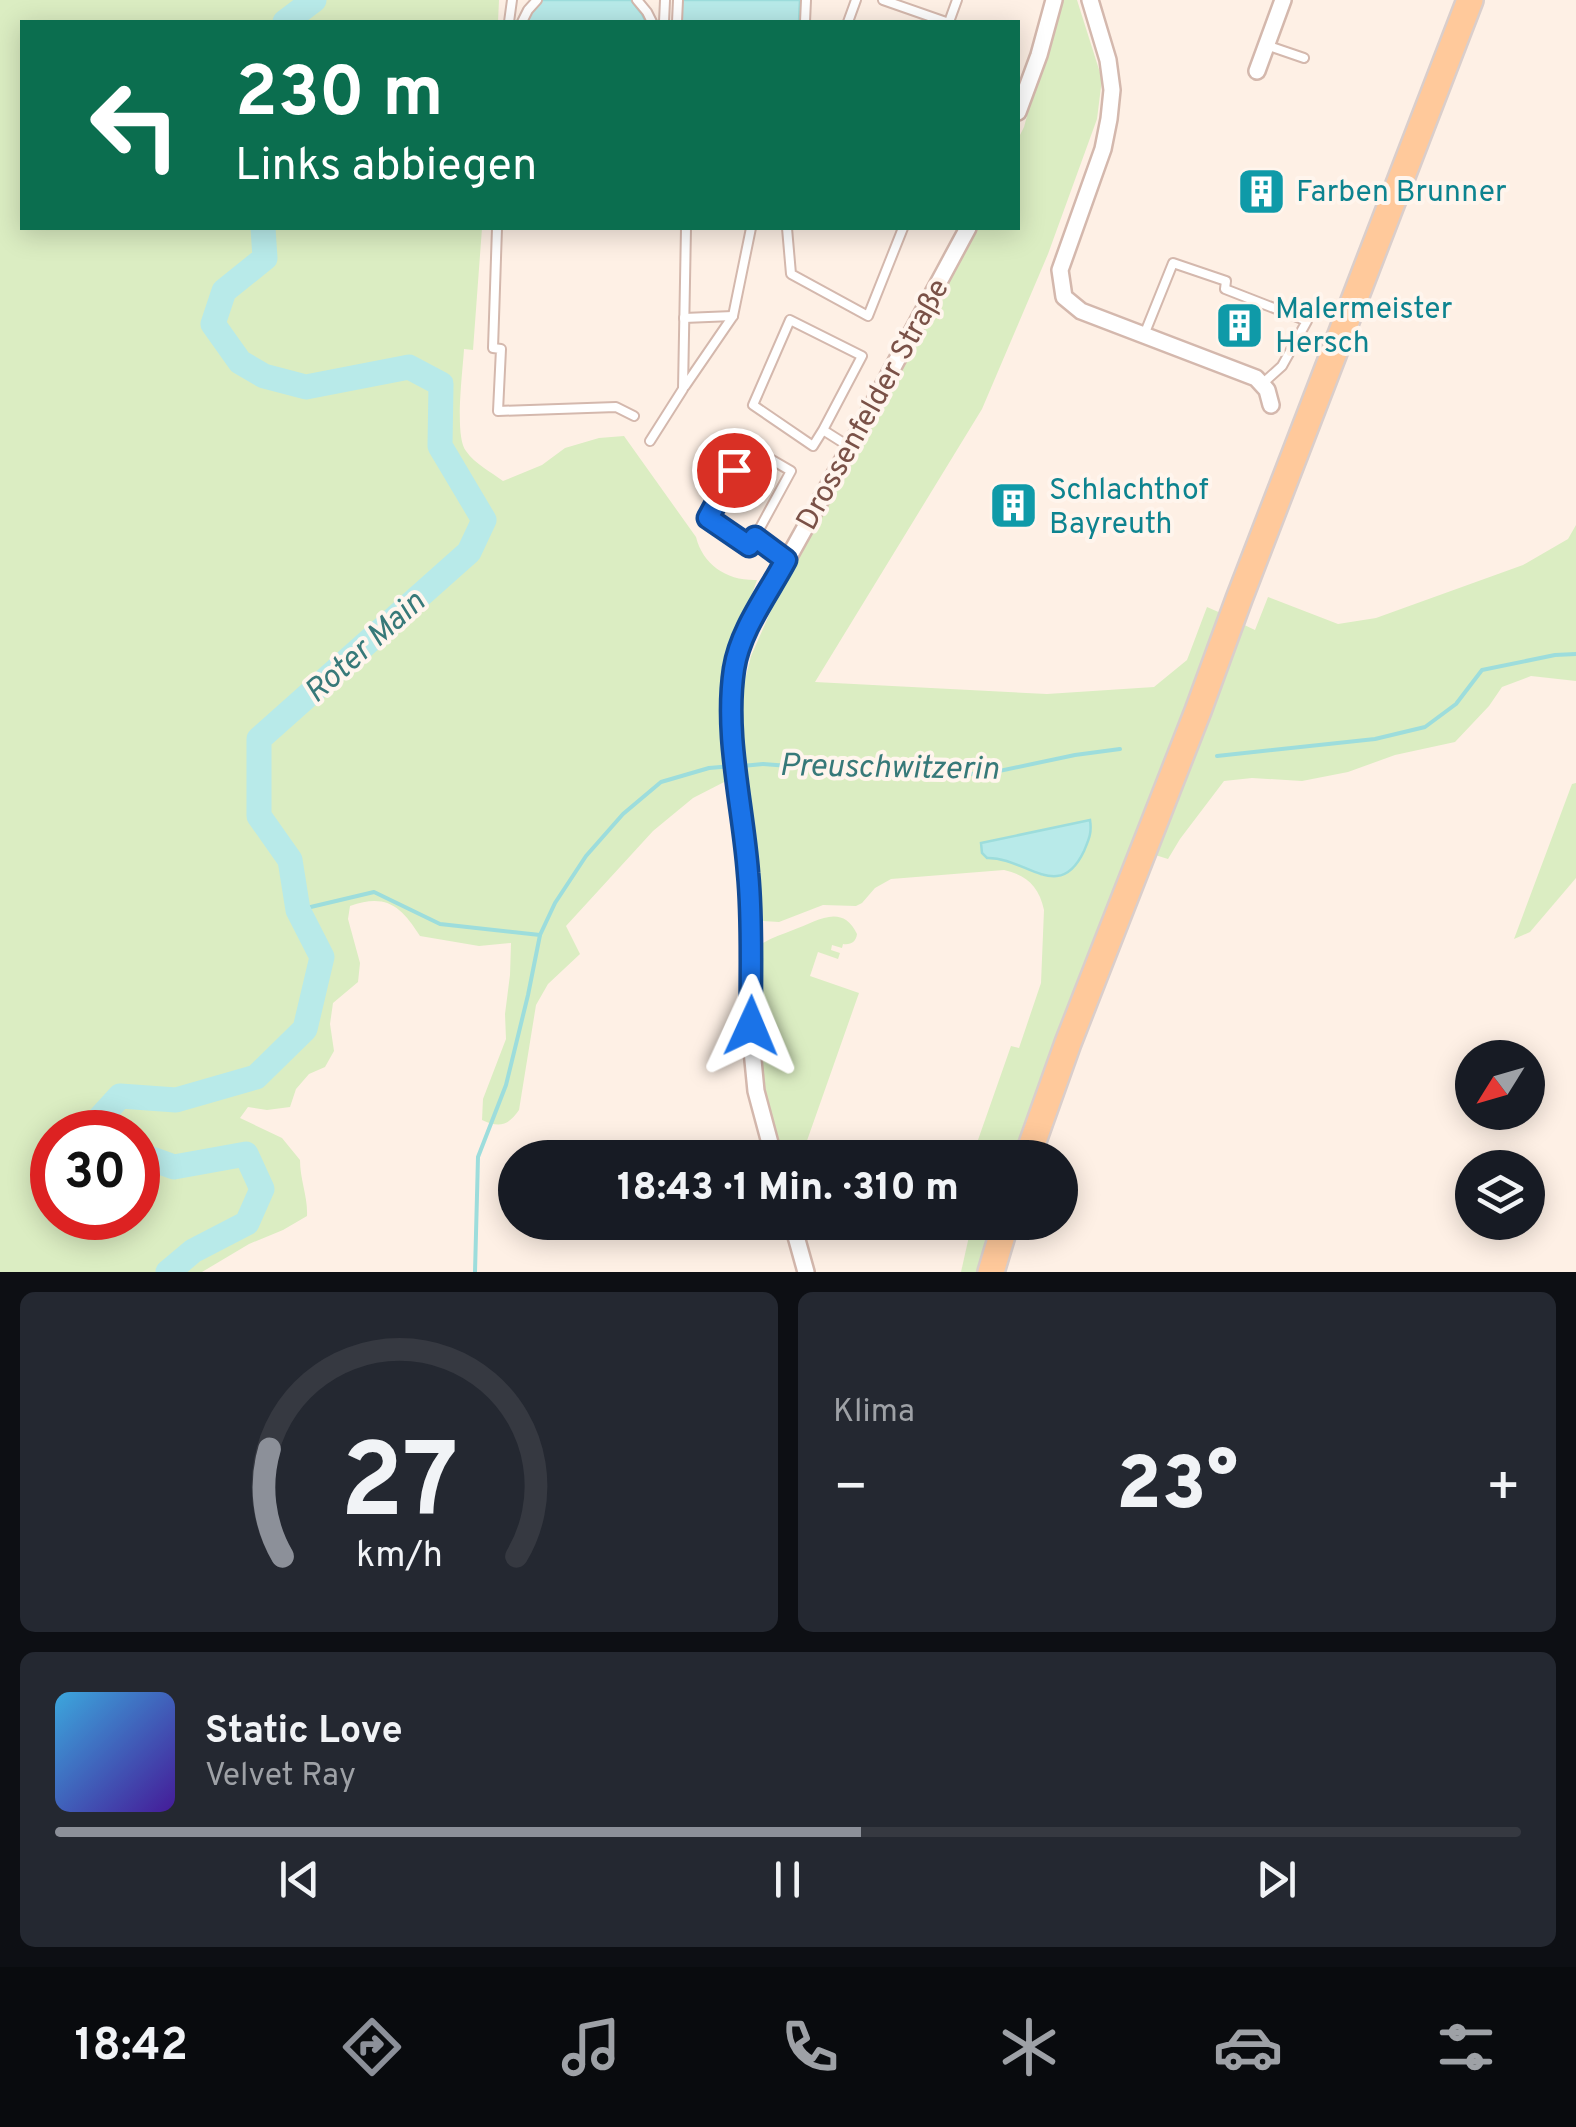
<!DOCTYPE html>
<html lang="de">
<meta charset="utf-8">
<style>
body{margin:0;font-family:Overpass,sans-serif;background:#242831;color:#f1f3f6;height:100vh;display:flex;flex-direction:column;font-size:38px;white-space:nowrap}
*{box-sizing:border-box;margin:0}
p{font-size:32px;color:#9ea1a6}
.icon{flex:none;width:55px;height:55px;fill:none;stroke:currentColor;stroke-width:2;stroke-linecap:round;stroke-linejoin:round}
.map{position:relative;height:1272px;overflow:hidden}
.details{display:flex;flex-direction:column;gap:20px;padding:20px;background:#0d0f14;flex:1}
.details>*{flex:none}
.top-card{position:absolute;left:20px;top:20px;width:1000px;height:210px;border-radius:0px;box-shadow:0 5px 25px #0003;background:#0b6e4f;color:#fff;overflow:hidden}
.needle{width:65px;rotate:233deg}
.tools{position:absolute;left:1455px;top:1040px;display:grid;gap:20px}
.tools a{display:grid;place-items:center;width:90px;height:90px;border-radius:50%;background:#171b24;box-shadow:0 5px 25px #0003;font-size:50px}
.speed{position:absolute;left:30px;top:1110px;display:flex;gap:20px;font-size:50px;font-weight:700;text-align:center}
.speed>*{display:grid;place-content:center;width:130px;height:130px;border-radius:50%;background:#171b24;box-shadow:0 5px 25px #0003;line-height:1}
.speed .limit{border:15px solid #d22;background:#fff;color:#111}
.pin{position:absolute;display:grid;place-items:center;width:85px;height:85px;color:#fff;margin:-42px;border:5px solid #fff;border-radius:50%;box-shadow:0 2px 10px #0007}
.me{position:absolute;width:110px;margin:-55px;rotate:1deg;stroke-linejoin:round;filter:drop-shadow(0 0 8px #0008)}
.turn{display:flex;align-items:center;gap:35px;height:210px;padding:0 50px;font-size:45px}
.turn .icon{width:130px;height:130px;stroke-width:2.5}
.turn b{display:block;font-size:70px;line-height:85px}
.big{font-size:75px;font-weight:800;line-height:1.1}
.details .card{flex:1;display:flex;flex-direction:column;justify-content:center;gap:15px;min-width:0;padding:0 35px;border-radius:15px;background:#242831}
.details .dial{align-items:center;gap:0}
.dial svg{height:260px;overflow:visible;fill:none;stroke:#363941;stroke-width:7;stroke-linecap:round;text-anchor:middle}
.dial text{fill:#f1f3f6;stroke:none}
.song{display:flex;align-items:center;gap:30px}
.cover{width:120px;height:120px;border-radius:15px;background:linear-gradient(135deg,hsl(200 70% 55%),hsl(260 70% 35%))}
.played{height:10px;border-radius:5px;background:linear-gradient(90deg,#8c9099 55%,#363941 55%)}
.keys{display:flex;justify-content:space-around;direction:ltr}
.heat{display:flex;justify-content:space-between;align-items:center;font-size:55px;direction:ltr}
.details .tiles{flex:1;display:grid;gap:20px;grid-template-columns:1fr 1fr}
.card:last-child{grid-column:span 2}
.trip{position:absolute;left:498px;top:1140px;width:580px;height:100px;border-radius:50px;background:#171b24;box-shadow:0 5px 25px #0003;font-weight:800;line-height:100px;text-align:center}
.tab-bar{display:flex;height:160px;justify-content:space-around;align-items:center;background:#090b0e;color:#9ea1a6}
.tab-bar .icon{width:70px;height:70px}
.tab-bar .selected{color:#8c9099}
.tab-bar b{font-size:45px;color:#f1f3f6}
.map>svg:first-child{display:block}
.green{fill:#dbedc2;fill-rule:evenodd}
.water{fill:#b8eae9;stroke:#9ddddc;stroke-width:2.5}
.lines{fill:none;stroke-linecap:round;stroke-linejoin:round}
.stream{stroke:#9ddddc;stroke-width:4}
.river{stroke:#b8eae9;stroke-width:25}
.service-casing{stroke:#d4b8ad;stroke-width:12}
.minor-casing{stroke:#d4b8ad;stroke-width:20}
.primary-casing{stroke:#dacecb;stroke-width:30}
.service{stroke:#fff;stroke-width:8}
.minor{stroke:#fff;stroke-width:15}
.primary{stroke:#ffc99b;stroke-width:25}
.route-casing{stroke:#114b97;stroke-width:25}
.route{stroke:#1a73e8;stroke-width:18}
.labels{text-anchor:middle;stroke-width:8;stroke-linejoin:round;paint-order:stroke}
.culture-label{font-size:30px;fill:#0d838f;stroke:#fff5ed;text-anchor:start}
.street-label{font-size:30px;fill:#7a5147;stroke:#fff5ed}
.water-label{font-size:32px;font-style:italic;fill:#377979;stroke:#fff5ed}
</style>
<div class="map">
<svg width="1576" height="1272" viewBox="0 0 1576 1272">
<rect width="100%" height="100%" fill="#fef0e5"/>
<g class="green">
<path d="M0 0H499L498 22H22V228H482L473 350 464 349C463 370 454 436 466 451 475 464 491 472 503 481L542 465 565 448 599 438 624 436 696 537C703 565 727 581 757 580L726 669 722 712 730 779 693 798 653 831 566 926 580 954 548 984 536 1005 519 1110C508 1126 499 1128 482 1120L483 1099 506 1039 505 1014 510 975 511 943 479 946 420 936C401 906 386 893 350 906L348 919 360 963 358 982 333 1003 330 1024 334 1051 325 1067 309 1074 296 1089 290 1107 267 1110 248 1107 240 1118 282 1138 300 1160C300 1180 308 1197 307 1216L283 1230 249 1244 202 1272H0ZM52 1132H138V1218H52Z"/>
<path d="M1057 0H1077L1102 79 1097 119 1048 254 982 409 815 682 1047 694 1154 687 1187 660 1207 607 1223 614 1018 1157H972L1011 1046 1019 1048 1041 983 1044 910C1039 886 1026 875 1004 870L891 879 875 888 862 903 856 906 823 905 779 922 763 921V943C773 937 783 934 793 930 816 922 842 902 857 934 856 942 851 945 843 944L842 948 832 945 831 950 840 953 838 959 818 952 810 976 859 993 803 1152 816 1157H783L763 1083 757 910 748 796 740 733 739 704 751 656 784 581 952 277 975 228H1018V139L1024 127 1051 29ZM1090 821 1043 876C1019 863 1003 861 982 843Z"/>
<polygon points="1576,525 1576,681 1531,676 1502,687 1489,706 1455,742 1395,755 1348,772 1302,781 1252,778 1224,781 1180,839 1168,859 1152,854 1240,623 1255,630 1268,597 1338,624 1376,618 1523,565 1568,539"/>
<polygon points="1576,783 1576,878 1530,932 1514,939 1572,784"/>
<polygon points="972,1223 995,1223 981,1272 961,1272"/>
</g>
<g class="water">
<polygon points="540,0 631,0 642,14 646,22 525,22 530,11"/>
<polygon points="680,0 800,0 799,22 680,22"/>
<path d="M1090 820C1092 833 1089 839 1084 851 1059 904 1026 857 987 858L982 853 981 843Z"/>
</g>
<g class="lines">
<g class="stream">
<polyline points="1217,756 1375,739 1425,727 1456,704 1482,670 1555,655 1576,654"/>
<polyline points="742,766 763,764 880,773 985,774 1075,755 1120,749"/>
<polyline points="298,910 374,892 440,924 540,935"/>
<polyline points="475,1272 478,1157 506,1085 528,995 540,935 555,903 586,856 623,814 661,782 709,768 733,766"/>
</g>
<g class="river">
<polyline points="285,22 314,0"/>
<polyline points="106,1132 99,1119 120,1096 176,1100 256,1077 305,1029 322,957 298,910 290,860 259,816 259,739 469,552 484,520 440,446 441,384 409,367 306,387 264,376 240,362 213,324 224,291 265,258 263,228"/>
<polyline points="138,1154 174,1167 246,1154 262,1189 247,1223 193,1251 168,1272"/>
</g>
<defs>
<g id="service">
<polyline points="637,0 647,12 652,22"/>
<polyline points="883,0 946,22"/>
<polyline points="509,22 512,0"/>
<polyline points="522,22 528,10 537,0"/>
<polyline points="664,22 665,0"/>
<polyline points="677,22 678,0"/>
<polyline points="805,22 806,0"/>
<polyline points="848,22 856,0"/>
<polyline points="949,22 957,0"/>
<polyline points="1266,45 1304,58"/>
<polyline points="497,228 493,348 501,349 498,411 616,407 634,416"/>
<polyline points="787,228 791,274 868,316 903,228"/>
<polyline points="684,318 733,316"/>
<polyline points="1144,335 1173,263 1226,281 1225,289 1307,321 1282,366 1262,384"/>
<polyline points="685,386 733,316 751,228"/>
<polyline points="823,430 862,356 790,320 753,405 813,446 823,430 850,447"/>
<polyline points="650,441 683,389 686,228"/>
<polyline points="755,537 749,545 708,519 746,445 791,471 755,537 787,559"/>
</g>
<g id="minor">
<polyline points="1090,0 1108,60 1112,90 1109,119 1103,149 1060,270 1064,297 1081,311 1256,378 1267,390 1271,405"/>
<polyline points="1257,71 1283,0"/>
<polyline points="1018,112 1039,55 1054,0"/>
<polyline points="774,1158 756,1091 751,1040 752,943 749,874 731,723 734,668 742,641 850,447 968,228"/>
<polyline points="792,1222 806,1272"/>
</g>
<g id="primary">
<polyline points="1027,1158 1068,1043 1198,711 1239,599 1470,0"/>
<polyline points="991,1272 1006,1222"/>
</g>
</defs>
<use href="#service" class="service-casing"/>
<use href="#minor" class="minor-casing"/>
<use href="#primary" class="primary-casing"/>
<use href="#service" class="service"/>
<use href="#minor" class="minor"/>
<use href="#primary" class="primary"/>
</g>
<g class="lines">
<defs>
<path id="route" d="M734 470 708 518 749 546 755 537 786 560C768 594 740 630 734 669 724 736 743 806 748 873 753 924 750 975 751 1026"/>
</defs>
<use href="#route" class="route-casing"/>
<use href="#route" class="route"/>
</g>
<defs>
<symbol id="building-square" viewBox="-11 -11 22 22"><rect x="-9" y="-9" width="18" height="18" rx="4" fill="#0f9aa8" stroke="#fff5ed"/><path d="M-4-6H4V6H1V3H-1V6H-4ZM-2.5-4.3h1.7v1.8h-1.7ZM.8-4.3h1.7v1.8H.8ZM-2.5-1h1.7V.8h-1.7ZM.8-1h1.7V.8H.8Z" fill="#fff"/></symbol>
</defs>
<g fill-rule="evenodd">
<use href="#building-square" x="1234" y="164" width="55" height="55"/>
<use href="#building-square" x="1212" y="298" width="55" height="55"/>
<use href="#building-square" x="986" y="478" width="55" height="55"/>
</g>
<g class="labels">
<g class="culture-label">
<text x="1296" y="201">Farben Brunner</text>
<text x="1275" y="318">Malermeister<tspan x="1275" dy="34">Hersch</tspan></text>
<text x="1049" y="499">Schlachthof<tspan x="1049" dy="34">Bayreuth</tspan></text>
</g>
<g class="street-label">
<text transform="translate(872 404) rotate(-61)" y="10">Drossenfelder Straße</text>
</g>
<g class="water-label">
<text transform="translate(364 646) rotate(-42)" y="11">Roter Main</text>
<text transform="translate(889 766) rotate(1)" y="11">Preuschwitzerin</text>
</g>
</g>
</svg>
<div class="tools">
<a><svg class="needle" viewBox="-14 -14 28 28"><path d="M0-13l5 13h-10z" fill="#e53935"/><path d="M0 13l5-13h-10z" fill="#9ea1a6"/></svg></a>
<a><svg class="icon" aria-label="layers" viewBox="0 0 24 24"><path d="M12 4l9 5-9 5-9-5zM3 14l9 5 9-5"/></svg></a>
</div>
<div class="speed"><div class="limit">30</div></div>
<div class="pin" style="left:734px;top:470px;background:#d93025"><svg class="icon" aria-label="arrive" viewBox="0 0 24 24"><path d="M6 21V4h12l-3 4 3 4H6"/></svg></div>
<svg class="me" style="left:751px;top:1026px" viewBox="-20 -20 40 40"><path d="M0-17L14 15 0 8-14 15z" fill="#1a73e8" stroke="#fff" stroke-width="4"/></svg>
<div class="trip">18:43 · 1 Min. · 310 m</div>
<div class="top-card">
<div class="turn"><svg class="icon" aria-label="left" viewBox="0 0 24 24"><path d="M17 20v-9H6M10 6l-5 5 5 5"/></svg><div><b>230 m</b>Links abbiegen</div></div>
</div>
</div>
<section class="details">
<div class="tiles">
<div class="card dial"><svg viewBox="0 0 100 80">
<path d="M14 69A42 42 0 1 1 86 69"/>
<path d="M14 69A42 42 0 0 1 10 36" stroke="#8c9099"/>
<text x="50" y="56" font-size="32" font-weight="700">27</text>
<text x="50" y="72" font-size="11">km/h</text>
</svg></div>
<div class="card"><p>Klima</p>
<div class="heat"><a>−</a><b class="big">23°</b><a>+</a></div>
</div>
<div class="card">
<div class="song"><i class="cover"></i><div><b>Static Love</b><p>Velvet Ray</p></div></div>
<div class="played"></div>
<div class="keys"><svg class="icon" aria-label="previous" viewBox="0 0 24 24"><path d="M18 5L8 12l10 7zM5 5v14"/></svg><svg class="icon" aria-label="pause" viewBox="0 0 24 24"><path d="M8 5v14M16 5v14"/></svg><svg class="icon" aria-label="next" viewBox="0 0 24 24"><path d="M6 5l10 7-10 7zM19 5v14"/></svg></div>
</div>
</div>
</section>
<nav class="tab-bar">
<b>18:42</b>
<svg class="icon selected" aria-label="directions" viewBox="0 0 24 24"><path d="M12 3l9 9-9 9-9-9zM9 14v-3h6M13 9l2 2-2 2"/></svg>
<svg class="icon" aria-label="music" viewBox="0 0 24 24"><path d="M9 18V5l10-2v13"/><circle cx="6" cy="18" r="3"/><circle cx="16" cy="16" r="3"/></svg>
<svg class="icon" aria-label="phone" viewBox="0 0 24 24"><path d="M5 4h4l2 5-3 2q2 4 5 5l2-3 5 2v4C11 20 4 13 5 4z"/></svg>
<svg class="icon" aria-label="climate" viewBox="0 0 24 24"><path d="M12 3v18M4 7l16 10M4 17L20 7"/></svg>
<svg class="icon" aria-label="car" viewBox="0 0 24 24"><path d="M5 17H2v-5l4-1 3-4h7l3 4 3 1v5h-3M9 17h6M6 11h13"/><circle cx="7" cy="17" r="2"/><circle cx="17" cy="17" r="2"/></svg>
<svg class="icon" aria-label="filters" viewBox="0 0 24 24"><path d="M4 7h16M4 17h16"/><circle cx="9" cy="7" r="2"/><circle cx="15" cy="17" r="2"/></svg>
</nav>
